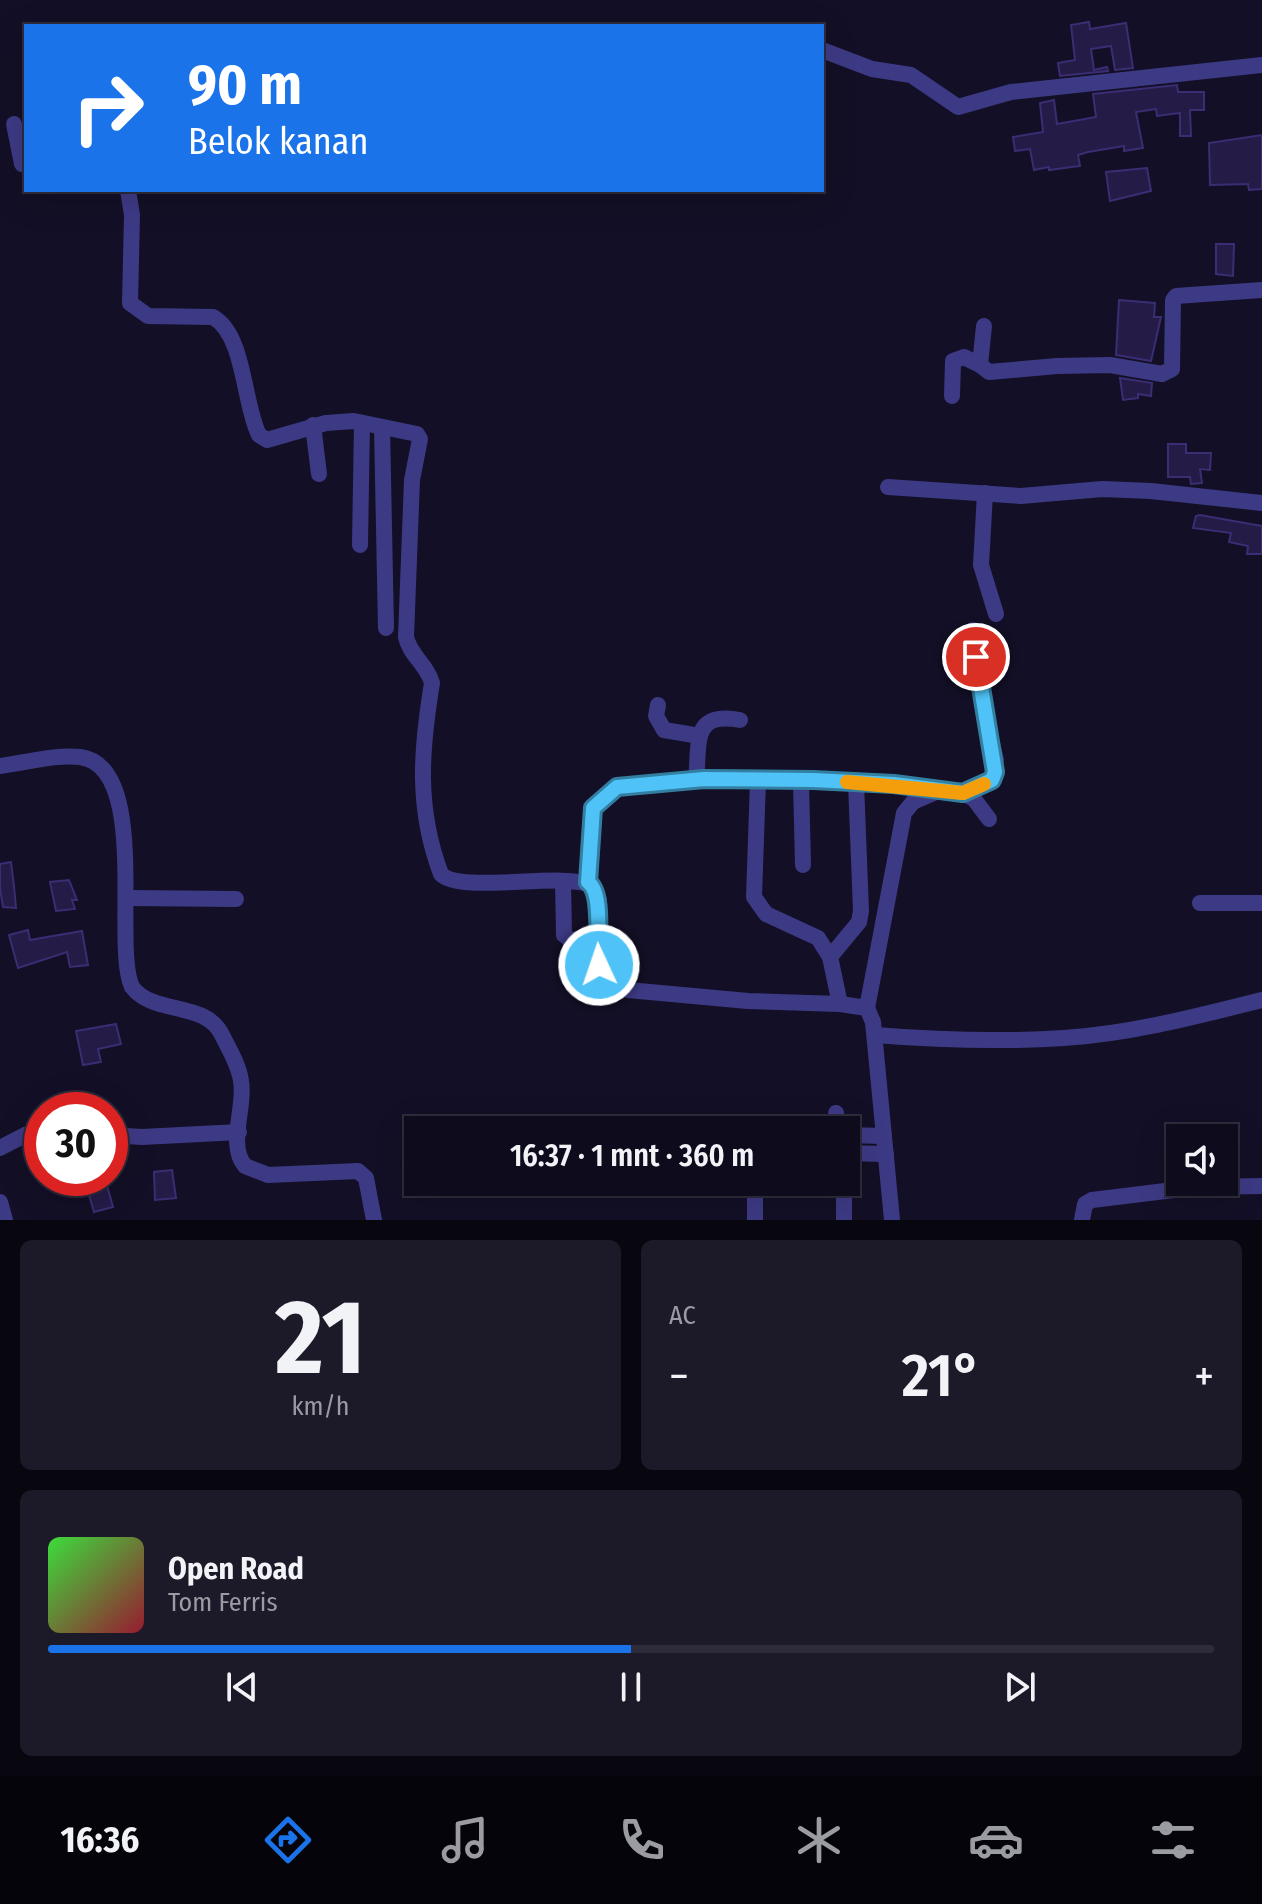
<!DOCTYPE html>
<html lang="id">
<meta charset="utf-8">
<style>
body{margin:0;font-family:"Fira Sans Condensed",sans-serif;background:#1c1929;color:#f1f3f6;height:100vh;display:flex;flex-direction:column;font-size:30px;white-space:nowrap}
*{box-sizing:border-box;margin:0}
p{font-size:26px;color:#9b9ba3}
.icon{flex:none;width:44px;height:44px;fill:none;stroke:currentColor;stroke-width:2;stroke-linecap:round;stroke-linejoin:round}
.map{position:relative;height:1220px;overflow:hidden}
.details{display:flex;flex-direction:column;gap:20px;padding:20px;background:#08060f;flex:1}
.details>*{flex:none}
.guide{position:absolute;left:24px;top:24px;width:800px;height:168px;border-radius:0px;box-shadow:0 8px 32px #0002,0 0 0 2px #2e2b3b;background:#1a73e8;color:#fff;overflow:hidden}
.buttons{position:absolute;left:1166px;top:1124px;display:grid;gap:16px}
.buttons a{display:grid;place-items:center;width:72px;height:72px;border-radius:0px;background:#0e0b1c;box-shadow:0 8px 32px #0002,0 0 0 2px #2e2b3b;font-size:40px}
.speed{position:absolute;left:24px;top:1092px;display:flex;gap:16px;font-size:40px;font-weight:700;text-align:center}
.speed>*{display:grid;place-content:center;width:104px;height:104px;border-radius:50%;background:#0e0b1c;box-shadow:0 8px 32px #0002,0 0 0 2px #2e2b3b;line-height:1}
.speed .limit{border:12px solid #d22;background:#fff;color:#111}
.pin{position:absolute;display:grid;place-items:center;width:68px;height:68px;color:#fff;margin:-34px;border:4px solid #fff;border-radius:50%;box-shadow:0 2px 8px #0007}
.me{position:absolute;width:88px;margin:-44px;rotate:357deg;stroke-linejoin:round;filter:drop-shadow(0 0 6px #0008)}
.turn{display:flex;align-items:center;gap:28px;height:168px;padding:0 32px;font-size:36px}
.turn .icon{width:104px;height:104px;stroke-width:2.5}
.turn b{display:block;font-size:56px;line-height:68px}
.big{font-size:60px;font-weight:600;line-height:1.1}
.details .tile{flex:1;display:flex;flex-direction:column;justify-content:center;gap:12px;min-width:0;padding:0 28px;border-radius:12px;background:#1c1929}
.details .dial{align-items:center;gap:0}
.dial b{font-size:104px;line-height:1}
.song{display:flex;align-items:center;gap:24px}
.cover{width:96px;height:96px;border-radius:12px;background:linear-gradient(135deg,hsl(120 70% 55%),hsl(350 70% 35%))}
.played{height:8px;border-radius:4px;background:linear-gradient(90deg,#1a73e8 50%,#2e2b3b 50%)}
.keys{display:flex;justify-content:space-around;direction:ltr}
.heat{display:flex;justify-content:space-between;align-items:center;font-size:44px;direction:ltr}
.details .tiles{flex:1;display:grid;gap:20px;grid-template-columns:1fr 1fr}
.tile:last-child{grid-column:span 2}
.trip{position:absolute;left:404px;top:1116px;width:456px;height:80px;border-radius:0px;background:#0e0b1c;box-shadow:0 8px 32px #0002,0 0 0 2px #2e2b3b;font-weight:600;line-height:80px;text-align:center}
.tabs{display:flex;height:128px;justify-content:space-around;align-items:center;background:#06040b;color:#9b9ba3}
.tabs .icon{width:56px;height:56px}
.tabs .selected{color:#1a73e8}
.tabs b{font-size:36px;color:#f1f3f6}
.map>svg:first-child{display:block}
.building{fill:#241b47;stroke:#3b2d73;stroke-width:2}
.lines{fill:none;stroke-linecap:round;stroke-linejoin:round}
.street{stroke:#3d3a85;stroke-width:16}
.route-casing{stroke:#337fa1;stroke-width:20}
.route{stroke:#4fc3f7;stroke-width:14}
.slow{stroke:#f59e0b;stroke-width:14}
</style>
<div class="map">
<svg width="1262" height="1220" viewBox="0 0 1262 1220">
<rect width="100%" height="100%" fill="#130f26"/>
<g class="building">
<polygon points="1089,22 1090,29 1126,23 1133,68 1115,70 1111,46 1091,49 1094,70 1107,67 1108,71 1060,76 1058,63 1075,60 1071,25"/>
<polygon points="1177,85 1178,92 1204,92 1204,110 1190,110 1191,136 1180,136 1180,113 1157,116 1156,109 1136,112 1143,148 1124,151 1124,146 1088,152 1078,155 1080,166 1049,170 1049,167 1034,170 1030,149 1015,151 1013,137 1043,132 1040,103 1054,100 1057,124 1096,117 1093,94"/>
<polygon points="1262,135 1262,189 1249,190 1248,184 1210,185 1209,143"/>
<polygon points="1147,168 1151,191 1110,201 1106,172"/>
<polygon points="1216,244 1234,244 1233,276 1216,274"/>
<polygon points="1119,300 1155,303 1154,317 1161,317 1151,361 1116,355"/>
<polygon points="1120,378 1152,383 1151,396 1138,394 1138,398 1123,400"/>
<polygon points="1168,444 1186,444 1186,453 1211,453 1210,470 1200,469 1202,483 1191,484 1190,477 1168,477"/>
<polygon points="1200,515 1262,526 1262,554 1247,554 1248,546 1229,542 1231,533 1193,528 1196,516"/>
<polygon points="11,862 14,886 16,908 3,907 0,888 0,864"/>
<polygon points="69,880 77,900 72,900 75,909 56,911 50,882"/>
<polygon points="28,930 30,940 82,931 88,965 70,967 67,952 18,968 9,935"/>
<polygon points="116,1024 121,1044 98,1049 101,1062 83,1065 76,1031"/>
<polygon points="172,1170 176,1198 155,1200 154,1172"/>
<polygon points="84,1178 105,1178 113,1207 94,1212"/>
</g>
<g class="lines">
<g class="street">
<polyline points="822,50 872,69 911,75 958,107 1011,92 1262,65"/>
<polyline points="14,124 22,164"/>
<path d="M128 190 132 215 130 303 148 316 213 317C245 335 243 403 259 435L267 440 326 423 354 421 417 434 420 439 412 480 406 637C410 656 427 664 432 683 421 750 416 808 441 874 460 894 558 872 593 885L599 900 596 940 599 965 609 980 617 985 628 990 748 1001 840 1004"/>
<polyline points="984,326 980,365 989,372 1057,366 1110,365 1162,374 1172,369 1173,300 1176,296 1262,290"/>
<polyline points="952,396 953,361 964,357 980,365"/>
<polyline points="313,425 319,474"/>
<polyline points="382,427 386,628"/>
<polyline points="888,487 1021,496 1102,489 1151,491 1262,503"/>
<polyline points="985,493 981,565 996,614"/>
<polyline points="360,545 362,423"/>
<polyline points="658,705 656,716 664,730 700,736"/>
<path d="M0 766C25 763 56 754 80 757 151 766 112 945 132 987 154 1016 205 1000 222 1035 229 1049 239 1065 241 1081 246 1106 227 1145 245 1166L268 1175 358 1171 366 1178 374 1220"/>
<path d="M696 780C700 743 691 711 740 720"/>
<polyline points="758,780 754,897 766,914 818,938 830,957"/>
<polyline points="801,782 803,865"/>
<polyline points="856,783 861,911 859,922 830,957 840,1004 867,1008 873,1022 892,1220"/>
<polyline points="963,793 974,799 989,819"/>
<polyline points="563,881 564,935 571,940 596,941"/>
<polyline points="588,882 593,808 617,787 704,779 894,784 963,793 992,780 996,760 984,712 973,630"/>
<polyline points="128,898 236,899"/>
<polyline points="1200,903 1262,903"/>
<polyline points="867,1008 904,813 913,802 936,792"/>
<path d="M875 1035C937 1040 1001 1042 1064 1038 1130 1034 1198 1016 1262 1000"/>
<polyline points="836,1113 839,1130"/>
<polyline points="110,1135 142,1137 239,1132"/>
<polyline points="846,1135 884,1136"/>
<polyline points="0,1148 25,1135 42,1132"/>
<polyline points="846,1153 886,1154"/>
<polyline points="844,1182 844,1220"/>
<polyline points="0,1202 5,1220"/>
<polyline points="755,1220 755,1182"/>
<polyline points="1082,1220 1085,1204 1092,1200 1198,1187 1262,1186"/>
</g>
</g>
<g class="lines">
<defs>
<path id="route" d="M599 965C596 944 604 893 588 882L593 808 617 787 704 779 813 780 894 784 963 793 992 780 995 772 976 657"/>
</defs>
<use href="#route" class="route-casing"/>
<use href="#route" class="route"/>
<polyline class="slow" points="847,782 963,793 984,784"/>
</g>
</svg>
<div class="buttons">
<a><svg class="icon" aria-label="sound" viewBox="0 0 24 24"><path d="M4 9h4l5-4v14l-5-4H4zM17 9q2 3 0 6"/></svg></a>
</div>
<div class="speed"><div class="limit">30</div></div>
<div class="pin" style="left:976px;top:657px;background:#d93025"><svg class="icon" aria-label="arrive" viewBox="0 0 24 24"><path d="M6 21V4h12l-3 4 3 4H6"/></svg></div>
<svg class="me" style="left:599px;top:965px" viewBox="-20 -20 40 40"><circle r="17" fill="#4fc3f7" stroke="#fff" stroke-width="3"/><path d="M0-11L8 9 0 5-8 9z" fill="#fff"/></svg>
<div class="trip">16:37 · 1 mnt · 360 m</div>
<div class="guide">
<div class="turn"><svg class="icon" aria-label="right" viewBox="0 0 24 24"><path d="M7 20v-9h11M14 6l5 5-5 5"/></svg><div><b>90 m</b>Belok kanan</div></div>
</div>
</div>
<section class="details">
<div class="tiles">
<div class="tile dial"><b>21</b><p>km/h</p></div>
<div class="tile"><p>AC</p>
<div class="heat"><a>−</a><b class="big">21°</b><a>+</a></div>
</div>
<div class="tile">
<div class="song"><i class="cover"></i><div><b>Open Road</b><p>Tom Ferris</p></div></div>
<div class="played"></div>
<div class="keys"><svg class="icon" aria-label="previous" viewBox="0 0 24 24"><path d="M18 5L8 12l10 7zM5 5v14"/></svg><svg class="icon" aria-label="pause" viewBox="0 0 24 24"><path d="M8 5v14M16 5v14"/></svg><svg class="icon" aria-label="next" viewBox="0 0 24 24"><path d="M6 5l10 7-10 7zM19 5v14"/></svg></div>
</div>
</div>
</section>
<nav class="tabs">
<b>16:36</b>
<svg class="icon selected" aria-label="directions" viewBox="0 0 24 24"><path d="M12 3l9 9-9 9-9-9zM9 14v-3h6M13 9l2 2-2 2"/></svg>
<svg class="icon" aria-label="music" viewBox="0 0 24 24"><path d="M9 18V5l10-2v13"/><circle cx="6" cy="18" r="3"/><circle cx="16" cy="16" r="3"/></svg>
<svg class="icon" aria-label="phone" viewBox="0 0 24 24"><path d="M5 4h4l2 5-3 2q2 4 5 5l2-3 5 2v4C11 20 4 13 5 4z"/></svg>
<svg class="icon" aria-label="climate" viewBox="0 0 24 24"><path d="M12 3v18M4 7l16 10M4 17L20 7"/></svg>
<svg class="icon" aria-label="car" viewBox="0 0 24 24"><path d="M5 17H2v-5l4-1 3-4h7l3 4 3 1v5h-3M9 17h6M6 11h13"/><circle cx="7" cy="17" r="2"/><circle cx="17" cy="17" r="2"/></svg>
<svg class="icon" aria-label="filters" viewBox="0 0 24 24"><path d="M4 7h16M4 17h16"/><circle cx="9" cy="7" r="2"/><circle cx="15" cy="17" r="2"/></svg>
</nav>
